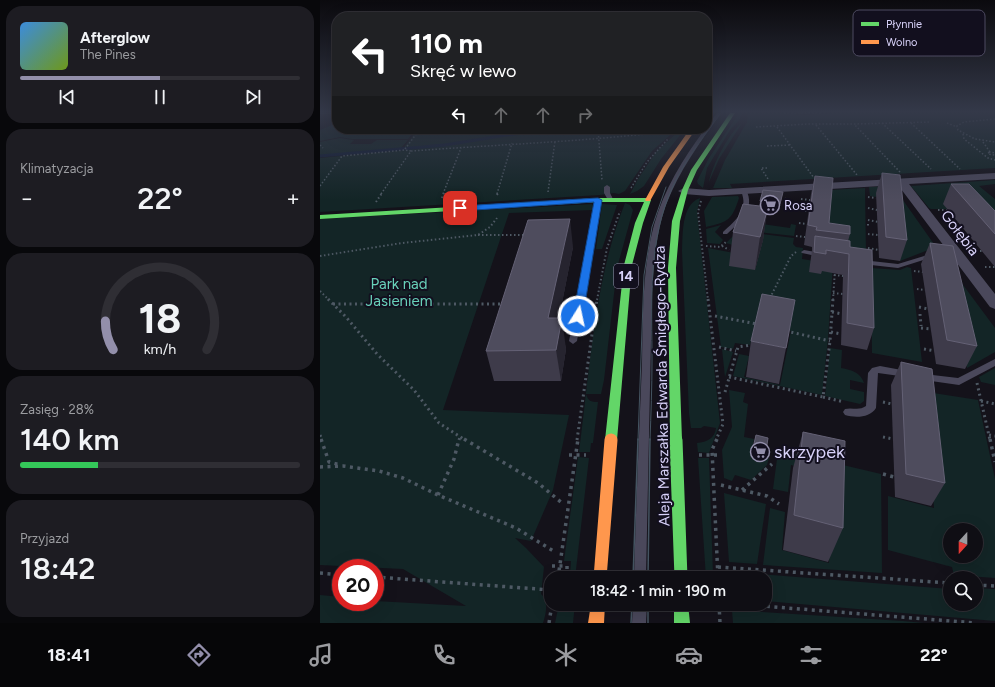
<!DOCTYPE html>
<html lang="pl">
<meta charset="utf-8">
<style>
body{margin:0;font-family:Figtree,sans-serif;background:#1d1c22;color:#f1f3f6;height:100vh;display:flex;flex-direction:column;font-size:15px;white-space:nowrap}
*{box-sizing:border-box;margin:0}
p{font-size:13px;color:#9b9ca0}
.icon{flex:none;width:22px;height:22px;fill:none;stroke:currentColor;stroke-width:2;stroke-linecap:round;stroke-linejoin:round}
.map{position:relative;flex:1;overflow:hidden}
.panel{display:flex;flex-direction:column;gap:6px;padding:6px;background:#08080b;width:320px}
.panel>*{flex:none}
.guide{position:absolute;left:12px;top:12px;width:380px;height:122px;border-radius:16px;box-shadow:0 4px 16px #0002,0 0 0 1px #2f2e34;background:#202124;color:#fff;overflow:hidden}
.needle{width:26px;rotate:201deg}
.fabs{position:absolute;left:623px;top:523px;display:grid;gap:8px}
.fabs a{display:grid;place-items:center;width:40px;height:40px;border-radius:50%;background:#0f0e14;box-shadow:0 4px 16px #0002,0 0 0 1px #2f2e34;font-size:20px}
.speed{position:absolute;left:12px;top:559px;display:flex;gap:8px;font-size:20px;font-weight:700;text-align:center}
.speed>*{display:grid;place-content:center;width:52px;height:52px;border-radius:50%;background:#0f0e14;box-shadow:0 4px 16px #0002,0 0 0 1px #2f2e34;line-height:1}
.speed .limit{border:6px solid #d22;background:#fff;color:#111}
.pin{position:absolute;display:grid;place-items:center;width:34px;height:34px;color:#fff;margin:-17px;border-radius:8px;box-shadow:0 2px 6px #0006}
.me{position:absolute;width:44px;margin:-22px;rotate:10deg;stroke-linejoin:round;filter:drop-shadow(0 0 3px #0008)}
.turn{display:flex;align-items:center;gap:14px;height:84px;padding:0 12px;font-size:18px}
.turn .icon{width:52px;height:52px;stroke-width:2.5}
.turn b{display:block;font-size:28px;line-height:34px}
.lanes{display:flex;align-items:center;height:38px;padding:0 12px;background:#0003;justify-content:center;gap:20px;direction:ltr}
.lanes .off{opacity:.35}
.big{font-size:30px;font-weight:600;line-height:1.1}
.panel .widget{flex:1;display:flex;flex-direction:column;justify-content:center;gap:6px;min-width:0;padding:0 14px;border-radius:16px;background:#1d1c22}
.panel .dial{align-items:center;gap:0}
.dial svg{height:104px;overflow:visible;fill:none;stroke:#2f2e34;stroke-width:7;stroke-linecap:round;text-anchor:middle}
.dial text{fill:#f1f3f6;stroke:none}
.song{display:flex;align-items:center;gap:12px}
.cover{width:48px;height:48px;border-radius:6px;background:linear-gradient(135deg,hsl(210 70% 55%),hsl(80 70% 35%))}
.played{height:4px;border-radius:2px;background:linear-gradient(90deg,#938fab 50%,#2f2e34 50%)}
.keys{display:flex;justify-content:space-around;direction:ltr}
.heat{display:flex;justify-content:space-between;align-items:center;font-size:22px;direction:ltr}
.charge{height:6px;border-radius:3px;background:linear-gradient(90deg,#34c759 28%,#2f2e34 0)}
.trip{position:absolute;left:224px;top:571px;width:228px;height:40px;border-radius:16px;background:#0f0e14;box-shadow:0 4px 16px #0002,0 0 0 1px #2f2e34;font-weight:600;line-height:40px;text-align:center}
.tabs{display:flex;height:64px;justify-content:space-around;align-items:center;background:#060608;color:#9b9ca0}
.tabs .icon{width:28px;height:28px}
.tabs .on{color:#938fab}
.tabs b{font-size:18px;color:#f1f3f6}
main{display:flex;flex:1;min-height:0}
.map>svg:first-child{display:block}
.green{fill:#132526;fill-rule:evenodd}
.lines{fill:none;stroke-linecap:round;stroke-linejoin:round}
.stream{stroke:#0f1b35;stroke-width:3}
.path-far3{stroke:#4e5964;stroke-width:1.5;stroke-dasharray:1.5 2;stroke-linecap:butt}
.path-far2{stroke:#4e5964;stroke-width:2;stroke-dasharray:1.5 2.5;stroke-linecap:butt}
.path-far1{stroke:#4e5964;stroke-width:3;stroke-dasharray:2 3.5;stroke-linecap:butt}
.path{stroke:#4e5964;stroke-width:3.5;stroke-dasharray:3 4.5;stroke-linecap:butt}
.lane{fill:#4a485b;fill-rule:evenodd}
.street{fill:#4a485b;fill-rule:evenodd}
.fast{fill:#63d668;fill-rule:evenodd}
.slow{fill:#ff974d;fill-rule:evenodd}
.tram-far1{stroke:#445461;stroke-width:1}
.tram{stroke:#445461;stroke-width:1.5}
.fast-bridge{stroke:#63d668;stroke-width:13}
.slow-bridge{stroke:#ff974d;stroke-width:13}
.wall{fill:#3e3b4a}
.shaded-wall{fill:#26242f}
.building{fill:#4e4c5d;stroke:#646175}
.route{fill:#1a73e8;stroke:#114b97}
.labels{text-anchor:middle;stroke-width:4;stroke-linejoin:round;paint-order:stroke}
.far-poi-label{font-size:13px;fill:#d8d2f9;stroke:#120f1e;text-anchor:start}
.shield{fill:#120f1e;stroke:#9d98b7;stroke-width:1}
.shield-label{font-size:14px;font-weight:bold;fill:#d8d2f9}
.street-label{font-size:15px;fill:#d8d2f9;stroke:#120f1e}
.park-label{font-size:15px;fill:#68d0ba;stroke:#120f1e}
.near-poi-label{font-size:18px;fill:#d8d2f9;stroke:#120f1e;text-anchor:start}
.key{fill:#120f1e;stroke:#4d4a60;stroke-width:1}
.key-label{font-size:11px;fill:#d8d2f9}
</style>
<main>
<section class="panel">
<div class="widget">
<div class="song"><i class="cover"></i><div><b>Afterglow</b><p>The Pines</p></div></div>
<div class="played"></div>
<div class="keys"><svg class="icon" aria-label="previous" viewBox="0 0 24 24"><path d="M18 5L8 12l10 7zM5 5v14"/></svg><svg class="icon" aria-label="pause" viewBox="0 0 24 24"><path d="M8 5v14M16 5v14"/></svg><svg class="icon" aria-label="next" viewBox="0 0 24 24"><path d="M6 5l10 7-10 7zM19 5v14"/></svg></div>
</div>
<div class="widget"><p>Klimatyzacja</p>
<div class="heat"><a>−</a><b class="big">22°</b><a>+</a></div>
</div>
<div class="widget dial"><svg viewBox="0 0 100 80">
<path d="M14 69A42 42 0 1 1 86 69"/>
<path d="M14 69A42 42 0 0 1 8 47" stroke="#938fab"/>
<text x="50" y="56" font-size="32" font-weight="700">18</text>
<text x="50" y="72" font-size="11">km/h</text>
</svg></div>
<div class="widget"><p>Zasięg · 28%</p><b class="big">140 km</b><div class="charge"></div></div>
<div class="widget"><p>Przyjazd</p><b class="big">18:42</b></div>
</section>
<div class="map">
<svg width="675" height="623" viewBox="0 0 675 623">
<rect width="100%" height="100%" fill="#14121a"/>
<g class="green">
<polygon points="419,113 422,113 420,119 410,130 387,168 383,188 378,184 377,181 389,158"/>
<polygon points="428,113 460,113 484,115 521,113 675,113 675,168 410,184 412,188 393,188 405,160 427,122"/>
<polygon points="17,123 14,127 17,128 17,129 96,129 88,139 32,139 20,137 0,141 0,130"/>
<path d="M422 123 399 159 389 182C392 166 409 132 422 123Z"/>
<polygon points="98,129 357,129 332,151 305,191 299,194 294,193 280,195 0,212 0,158 82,150"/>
<polygon points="361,129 365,129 341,159 324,186 317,191 310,194 318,179 336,152"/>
<polygon points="20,138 34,140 30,144 51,144 57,140 88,140 81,148 0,156 0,142"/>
<polygon points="675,180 675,184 659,186 675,199 675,241 624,204 627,209 611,209 609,208 591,186"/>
<polygon points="573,186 616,247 580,261 574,195 556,193 556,197 550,196 549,187"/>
<polygon points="545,188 546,255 515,244 493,191"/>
<path d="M418 196 419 198C412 220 408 222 386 227L384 211 392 197Z"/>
<path d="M380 198 377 212 400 423 389 453 378 452 377 443C387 442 395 438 396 428L384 426 381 428H371L369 413 362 251C363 234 361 205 380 198Z"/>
<path d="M305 203 310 205 313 210 297 268 284 380 281 394H266C268 401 271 402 278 402L273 443H271L270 452H259C270 369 274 282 305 203Z"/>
<path d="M272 204 274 207 273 210 189 213 123 410 249 415 233 490 211 541 195 538 206 548 224 567 221 594C229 601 226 614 223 623H0V595L21 597V602H55V601L146 606 83 569 0 565V219Z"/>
<polygon points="282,204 297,205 282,249 276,249"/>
<polygon points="434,223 470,228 471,224 476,225 474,236 421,230"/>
<polygon points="401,225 395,232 403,240 400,244 387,243 386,229"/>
<polygon points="418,231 474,238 473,244 476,247 483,248 482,259 513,264 508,339 502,395 413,376 419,354 429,356 424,377 460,385 471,331 435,324 430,345 415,343 413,349 401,347 388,248 414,253 416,246 406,243"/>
<polygon points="587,267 591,268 602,362 552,353 551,268 580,270"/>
<polygon points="632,270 675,328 675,352 647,368"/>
<path d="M510 348 522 350 521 368C532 370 540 372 544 383L530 380V389L544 392V401L540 404 505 396Z"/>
<polygon points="402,349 413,352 405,377"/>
<polygon points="675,368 675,385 661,382 659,377"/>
<polygon points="409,390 425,393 423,402 428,404 424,437 434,439 431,454 449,458 447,465 431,480 415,475 412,481 404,478 402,450 412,427"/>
<path d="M607 392 658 400 675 479V578L634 575 632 567 568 550V496L614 508ZM630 530H656V556H630Z"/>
<polygon points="468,452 561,474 562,573 443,565 450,508 465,512 462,550 509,563 514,476 471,465 468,492 453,489 457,459"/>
<polygon points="258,457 269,458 255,578 250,575 251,561 244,561"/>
<polygon points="378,458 389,458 393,574 386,574 386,578"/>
<polygon points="404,493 446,504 437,564 409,562"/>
<polygon points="413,572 630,589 630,604 656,604 656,588 675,589 675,621 445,601 445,578 410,578 410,573"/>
<polygon points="239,604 255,604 253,623 235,623"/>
<polygon points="412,610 583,621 604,623 413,623"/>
</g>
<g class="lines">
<polyline class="stream" points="0,156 125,145 225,129"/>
<g class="path-far3">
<polyline points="464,113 501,113"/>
<polyline points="675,119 644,122 637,126 638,130 655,139 675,142"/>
<polyline points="562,123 611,169"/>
<polyline points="591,123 640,169"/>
<polyline points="627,123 637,127"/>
<polyline points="496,125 537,175"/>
<polyline points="436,127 488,124 534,124"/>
<polyline points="457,127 494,178"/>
<polyline points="278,129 282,180"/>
<polyline points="643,134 644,139 668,158 675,160"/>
<polyline points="663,142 670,152"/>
<polyline points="0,145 3,148"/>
<polyline points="447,146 470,145"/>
<polyline points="85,149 100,129"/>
<polyline points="669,152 668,154 675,155"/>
<polyline points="669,152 675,153"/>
<polyline points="447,168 441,168 448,179"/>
<polyline points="580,172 534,124 611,122"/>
<polyline points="0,186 22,156 85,150 91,151"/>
<polyline points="311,188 327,162 348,139"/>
<polyline points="228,192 235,141"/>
<path d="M61 194 91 151C172 145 254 142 335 133"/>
<polyline points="123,194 141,148"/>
<polyline points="177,194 192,143"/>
</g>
<g class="path-far2">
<polyline points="177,195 178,193"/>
<polyline points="548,197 556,198"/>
<polyline points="122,198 124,193"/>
<polyline points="466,198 465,203 467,205 482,208"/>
<polyline points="481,199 490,200"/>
<polyline points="381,201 378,212 388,300"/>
<polyline points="56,202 62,193"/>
<polyline points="548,208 557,210"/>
<polyline points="481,210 489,211"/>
<polyline points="618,210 628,210"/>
<polyline points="548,220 558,222"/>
<polyline points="479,223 487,224"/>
<polyline points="628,223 639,223"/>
<polyline points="548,224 548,228"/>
<polyline points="548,234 558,235"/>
<polyline points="158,235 207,235"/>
<polyline points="476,236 485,237"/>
<polyline points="639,236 650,236"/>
<polyline points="386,246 400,247 407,241"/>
<polyline points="402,246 409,250"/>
<polyline points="548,248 559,250"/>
<polyline points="652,251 662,251"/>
<polyline points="0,256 82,243 158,235 170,227 177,218"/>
<polyline points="665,267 675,267"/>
<polyline points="594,271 603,272"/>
<polyline points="514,275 523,276"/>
<polyline points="597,289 605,290"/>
<polyline points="0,291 9,300"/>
<polyline points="513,293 523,294"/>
<polyline points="450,298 471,256 476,252"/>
<polyline points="277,300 287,248 300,211"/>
<polyline points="513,300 515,270"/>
</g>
<g class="path-far1">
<polyline points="8,299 26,317 57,354 94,390 119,423 145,440"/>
<polyline points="388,299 403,424 396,440"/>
<polyline points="13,304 184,304"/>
<polyline points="599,307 608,309"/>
<polyline points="512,312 522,314"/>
<polyline points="600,314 601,326"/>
<polyline points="395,316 437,324"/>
<polyline points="601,328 611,329"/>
<polyline points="466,331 510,341"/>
<polyline points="511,332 521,334"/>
<polyline points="399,347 416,351"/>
<polyline points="604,349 615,351"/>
<polyline points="409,377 503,397 510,341 513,299"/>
<polyline points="657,383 670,440"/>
<polyline points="405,392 418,347 431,345"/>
<polyline points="503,397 524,402"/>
<polyline points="661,401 675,404"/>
<polyline points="563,402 572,404"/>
<polyline points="0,435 2,440"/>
<polyline points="669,435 675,436"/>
<polyline points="563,437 573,439"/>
<polyline points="139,440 140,437"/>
<polyline points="257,440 277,299"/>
</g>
<g class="path">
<polyline points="1,439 9,462 21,465"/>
<polyline points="144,439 218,483 242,503"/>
<polyline points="397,439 392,450 398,578"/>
<polyline points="670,439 675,462"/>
<polyline points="249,455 266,455"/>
<polyline points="379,455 399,455"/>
<polyline points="0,467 23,466 59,471 83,478 118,495 196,528 235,552"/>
<polyline points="563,474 574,477"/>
<polyline points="401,485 447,496 459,504"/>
<polyline points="422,490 452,464"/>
<polyline points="118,495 134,459 139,439"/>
<polyline points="232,566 247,566 247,578"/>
<polyline points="398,567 630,583"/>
<polyline points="0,573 21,575"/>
<polyline points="55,577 231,590"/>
<polyline points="238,578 258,439"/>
<polyline points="656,585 675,586"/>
<polyline points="399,604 400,623"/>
<polyline points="417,604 656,623"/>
<polyline points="229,623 232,604"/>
</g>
<g class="lane">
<path d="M397 113H401C380 142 359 171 346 205 336 233 334 263 332 293L326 578H314C316 506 319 435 322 363 323 317 322 269 334 225 344 189 363 159 385 129H387V126Z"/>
<polygon points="287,185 290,187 290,193 293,199 292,200 288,200 284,193 284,187"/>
<path d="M424 189 426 190C436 208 420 222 407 234H403V232C416 220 429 210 421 191Z"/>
<polygon points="278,198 281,200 257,341 253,344 249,341 275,200"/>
<polygon points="484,250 501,253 505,255 501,257 482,253 481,252"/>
<polygon points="614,253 618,255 616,256 578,268 542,264 538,262 542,260 578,264"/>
<polygon points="675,359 675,366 639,385 604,380 601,379 599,377 601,375 604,374 638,378"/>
<path d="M560 366 587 371 590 372 592 374 590 376 587 377 558 373 556 408C550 418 535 418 525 415L523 412 525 409C532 407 539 411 546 406L548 373 552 368Z"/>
<polygon points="313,604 327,604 326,623 312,623"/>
</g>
<polygon class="street" points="675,173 675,179 589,184 675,294 675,309 670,307 578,185 389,196 364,194 358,191 364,188 389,190"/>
<g class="fast">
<polygon points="410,113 415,113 377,170 368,190 360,221 356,268 362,440 360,443 356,445 352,443 350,440 348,268 352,221 362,190 371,170"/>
<polygon points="278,198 328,198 331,200 323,223 312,265 297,440 295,443 291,445 287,443 285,440 304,265 315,223 324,202 278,202 0,219 0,215"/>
<polygon points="354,604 368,604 370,623 354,623"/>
</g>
<g class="slow">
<polygon points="370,129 376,129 349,167 330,201 326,201 325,200 343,167"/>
<polygon points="271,604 285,604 284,623 268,623"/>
</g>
<g class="tram-far1">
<polyline points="318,440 324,275 332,227 346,187"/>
<path d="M330 440C331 414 332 387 332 361 332 307 328 249 348 198 360 166 381 140 401 113"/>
</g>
<g class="tram">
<polyline points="313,578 318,439"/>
<polyline points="328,578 330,439"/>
<polyline points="328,604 328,623"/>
<polyline points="311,623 312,604"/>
</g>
<polyline class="fast-bridge" points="356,440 361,578"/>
<polyline class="slow-bridge" points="280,578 291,440"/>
</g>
<g class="wall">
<polygon points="0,113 17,113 0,114"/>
<polygon points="562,173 587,240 580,261 559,258 556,193"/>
<polygon points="495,176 509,223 530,234 528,241 530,247 554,328 547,350 521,345 523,275 502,271 501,274 489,272 492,250 492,247 484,245 491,194"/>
<polygon points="631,184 675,211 675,267 623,204"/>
<polygon points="463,192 459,211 447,209 443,240 435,270 409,266 413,232 439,206 440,201"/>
<polygon points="610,243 657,346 645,369 616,364 601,264"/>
<polygon points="253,247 239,318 246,349 241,381 174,381 166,351"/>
<polygon points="431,341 466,348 459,384 426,377"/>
<polygon points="581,362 625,483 611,506 575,497 571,385"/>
<polygon points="483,432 523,528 508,562 463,550 473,468"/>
<polygon points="436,435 448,438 445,455 432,452"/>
</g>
<g class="shaded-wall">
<polygon points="448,207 443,240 435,270 440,237"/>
<polygon points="250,219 253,247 233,349 228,318"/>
<polygon points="242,318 246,349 241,381 236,350"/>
</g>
<g class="building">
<polygon points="562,173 580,175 587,240 566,237"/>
<polygon points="495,176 513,178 509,223 530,226 530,234 496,230 497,227 488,225"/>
<polygon points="631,184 649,184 675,211 675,234"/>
<polygon points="443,190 463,192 460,204 440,201"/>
<polygon points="423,204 448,207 440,237 413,232"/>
<polygon points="250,219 228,318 242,318 236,350 166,351 208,220"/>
<polygon points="495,236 530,241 530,247 552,250 554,328 527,323 529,254 506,250 506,254 494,252"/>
<polygon points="610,243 633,246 657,346 627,340"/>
<polygon points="442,294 475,300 466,348 431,341"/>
<polygon points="581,362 612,369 625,483 586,474"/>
<polygon points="483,432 525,441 523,528 474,515"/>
<polygon points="436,435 448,438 446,451 433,448"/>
</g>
<linearGradient id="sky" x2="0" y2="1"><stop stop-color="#0b0a0e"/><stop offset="0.56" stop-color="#343949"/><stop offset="1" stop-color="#343949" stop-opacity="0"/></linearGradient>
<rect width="675" height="200" fill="url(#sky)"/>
<polygon class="route" points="278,198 282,200 263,316 258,319 253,316 274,202 140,211 137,208 140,206"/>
<defs>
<symbol id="supermarket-ring" viewBox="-11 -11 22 22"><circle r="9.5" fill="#120f1e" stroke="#938fab" stroke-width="1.5"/><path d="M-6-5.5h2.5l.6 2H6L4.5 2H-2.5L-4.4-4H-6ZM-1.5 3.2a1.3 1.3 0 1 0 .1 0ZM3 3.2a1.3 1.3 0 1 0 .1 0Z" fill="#938fab"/></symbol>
</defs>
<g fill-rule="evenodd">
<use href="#supermarket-ring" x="439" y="194" width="22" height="22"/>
<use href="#supermarket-ring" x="429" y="441" width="22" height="22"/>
</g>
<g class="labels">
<g class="far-poi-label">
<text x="464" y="210">Rosa</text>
</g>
<rect class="shield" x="294" y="264" width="24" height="24" rx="3"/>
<g class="shield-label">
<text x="306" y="281">14</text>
</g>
<g class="street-label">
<text transform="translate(640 233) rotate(53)" y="5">Gołębia</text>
<text transform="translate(342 386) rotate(-91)" y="5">Aleja Marszałka Edwarda Śmigłego-Rydza</text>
</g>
<g class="park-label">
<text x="79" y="289">Park nad<tspan x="79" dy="17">Jasieniem</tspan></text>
</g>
<g class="near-poi-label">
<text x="454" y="458">skrzypek</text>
</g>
</g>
<rect x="533" y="10" width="132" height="46" rx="6" class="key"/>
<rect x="541" y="22" width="18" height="4" fill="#63d668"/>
<rect x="541" y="40" width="18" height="4" fill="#ff974d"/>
<g class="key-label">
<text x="566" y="28">Płynnie</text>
<text x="566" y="46">Wolno</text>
</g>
</svg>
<div class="fabs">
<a><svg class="needle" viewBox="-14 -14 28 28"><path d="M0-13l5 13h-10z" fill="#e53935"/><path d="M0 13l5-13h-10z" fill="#9b9ca0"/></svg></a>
<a><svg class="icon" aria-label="search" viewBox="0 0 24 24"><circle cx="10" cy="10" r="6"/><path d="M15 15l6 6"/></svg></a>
</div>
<div class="speed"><div class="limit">20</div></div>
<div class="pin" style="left:140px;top:208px;background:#d93025"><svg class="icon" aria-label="arrive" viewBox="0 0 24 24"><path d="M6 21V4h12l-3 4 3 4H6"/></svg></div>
<svg class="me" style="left:258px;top:316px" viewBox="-20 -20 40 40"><circle r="17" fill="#1a73e8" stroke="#fff" stroke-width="3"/><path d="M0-11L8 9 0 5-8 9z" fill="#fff"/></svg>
<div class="trip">18:42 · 1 min · 190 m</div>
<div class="guide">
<div class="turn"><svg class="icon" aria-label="left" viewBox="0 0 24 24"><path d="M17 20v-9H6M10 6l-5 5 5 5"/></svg><div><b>110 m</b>Skręć w lewo</div></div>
<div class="lanes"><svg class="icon" aria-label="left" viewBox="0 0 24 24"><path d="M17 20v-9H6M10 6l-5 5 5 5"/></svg><svg class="icon off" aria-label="ahead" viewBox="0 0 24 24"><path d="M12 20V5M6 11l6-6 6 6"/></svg><svg class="icon off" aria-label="ahead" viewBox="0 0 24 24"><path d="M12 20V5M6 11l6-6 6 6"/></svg><svg class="icon off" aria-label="right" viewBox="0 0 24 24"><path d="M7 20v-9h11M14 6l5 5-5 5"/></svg></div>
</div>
</div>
</main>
<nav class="tabs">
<b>18:41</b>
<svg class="icon on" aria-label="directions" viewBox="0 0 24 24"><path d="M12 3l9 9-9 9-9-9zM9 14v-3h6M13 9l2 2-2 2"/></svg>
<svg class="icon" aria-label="music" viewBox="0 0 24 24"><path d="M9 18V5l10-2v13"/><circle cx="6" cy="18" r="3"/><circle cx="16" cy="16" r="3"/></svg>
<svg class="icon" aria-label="phone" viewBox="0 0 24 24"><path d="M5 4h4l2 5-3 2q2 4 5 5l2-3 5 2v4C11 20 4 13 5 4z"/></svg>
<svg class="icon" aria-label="climate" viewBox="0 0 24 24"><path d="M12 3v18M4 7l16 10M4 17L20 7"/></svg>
<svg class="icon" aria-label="car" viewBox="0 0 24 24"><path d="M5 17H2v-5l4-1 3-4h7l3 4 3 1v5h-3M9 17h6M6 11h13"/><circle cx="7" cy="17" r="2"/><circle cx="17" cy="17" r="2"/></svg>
<svg class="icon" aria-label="filters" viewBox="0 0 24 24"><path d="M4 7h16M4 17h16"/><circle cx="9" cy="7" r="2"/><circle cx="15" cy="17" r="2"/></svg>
<b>22°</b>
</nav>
